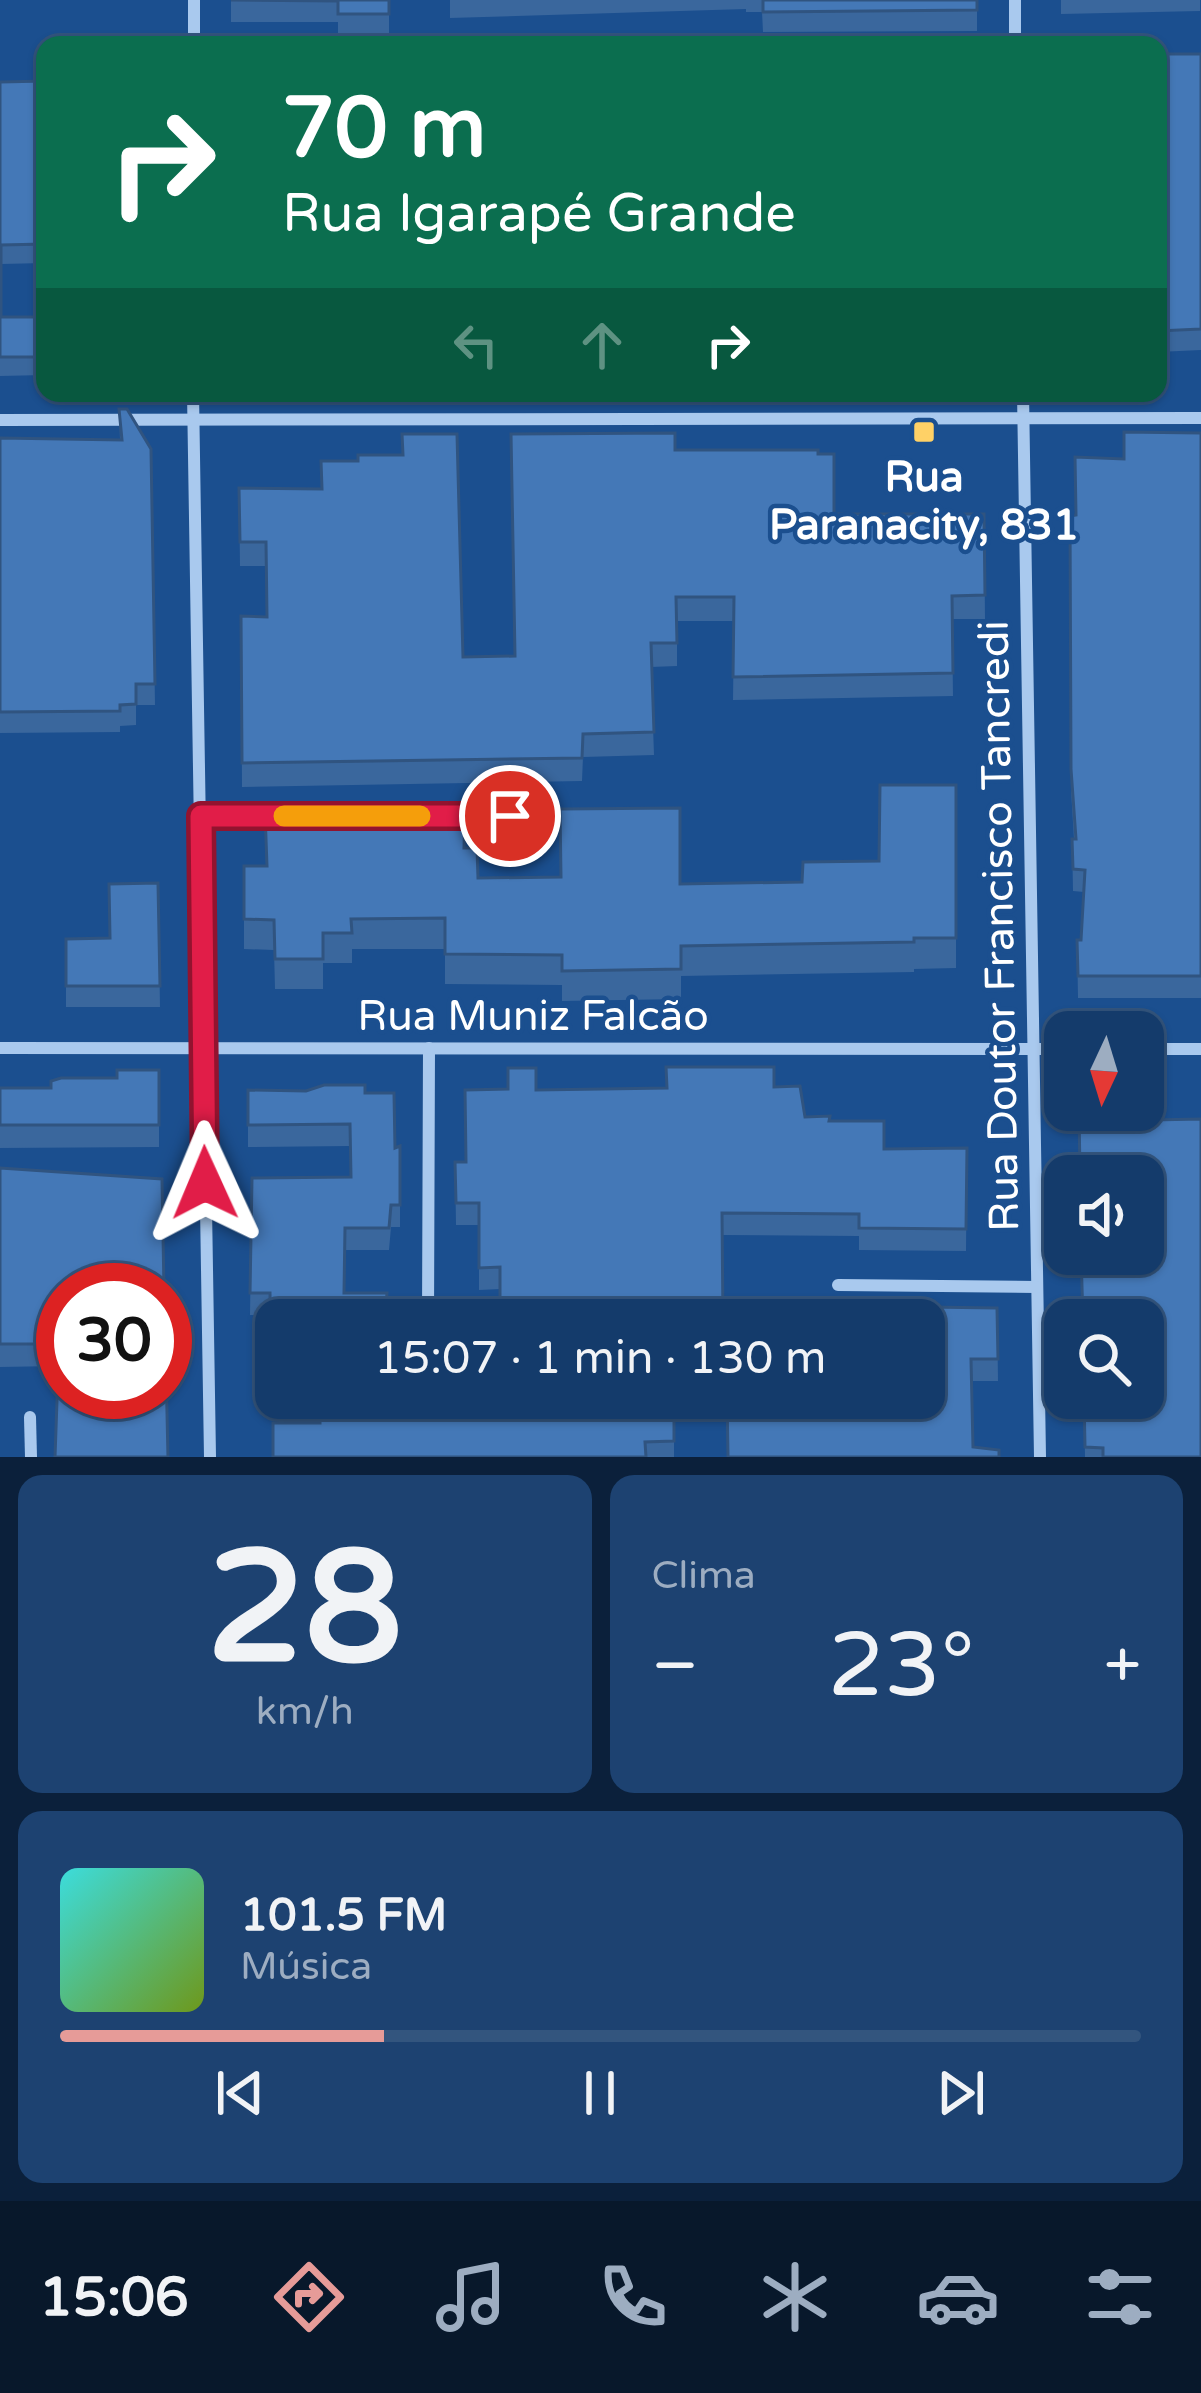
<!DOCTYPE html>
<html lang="pt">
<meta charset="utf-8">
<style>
body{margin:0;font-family:"Varela Round",sans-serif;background:#1d4271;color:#f1f3f6;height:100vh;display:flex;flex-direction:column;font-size:45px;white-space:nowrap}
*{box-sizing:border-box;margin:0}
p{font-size:39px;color:#9dadc1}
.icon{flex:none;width:66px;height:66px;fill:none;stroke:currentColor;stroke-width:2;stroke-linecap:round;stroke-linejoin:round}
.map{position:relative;height:1457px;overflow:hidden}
.panel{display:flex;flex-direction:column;gap:18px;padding:18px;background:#0b203b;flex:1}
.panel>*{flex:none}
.banner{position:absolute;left:36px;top:36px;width:1131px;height:366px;border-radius:24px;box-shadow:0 3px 9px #0004,0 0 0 3px #33557e;background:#0b6e4f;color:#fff;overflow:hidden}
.needle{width:78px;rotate:184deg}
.fabs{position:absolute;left:1044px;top:1011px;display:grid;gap:24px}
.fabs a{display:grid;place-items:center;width:120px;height:120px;border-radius:24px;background:#143b6b;box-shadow:0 3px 9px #0004,0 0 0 3px #33557e;font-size:60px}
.speed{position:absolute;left:36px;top:1263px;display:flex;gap:24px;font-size:60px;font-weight:700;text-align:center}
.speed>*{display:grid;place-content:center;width:156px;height:156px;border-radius:50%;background:#143b6b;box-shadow:0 3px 9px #0004,0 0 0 3px #33557e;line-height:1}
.speed .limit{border:18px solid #d22;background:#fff;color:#111}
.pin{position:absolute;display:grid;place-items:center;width:102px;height:102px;color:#fff;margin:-51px;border:6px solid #fff;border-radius:50%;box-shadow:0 3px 12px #0007}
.me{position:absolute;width:132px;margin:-66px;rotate:359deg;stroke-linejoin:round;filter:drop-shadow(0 0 9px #0008)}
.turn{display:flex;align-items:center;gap:42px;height:252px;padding:0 48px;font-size:54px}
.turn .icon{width:156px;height:156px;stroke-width:2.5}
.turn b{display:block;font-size:84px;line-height:102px}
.lanes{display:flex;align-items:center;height:114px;padding:0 48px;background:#0003;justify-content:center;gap:60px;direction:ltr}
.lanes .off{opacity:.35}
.big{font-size:90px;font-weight:600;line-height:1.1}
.panel .widget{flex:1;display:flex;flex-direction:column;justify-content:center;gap:18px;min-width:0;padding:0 42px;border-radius:24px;background:#1d4271}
.panel .dial{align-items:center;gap:0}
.dial b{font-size:156px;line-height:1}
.song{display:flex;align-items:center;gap:36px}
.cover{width:144px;height:144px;border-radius:18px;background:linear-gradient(135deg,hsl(180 70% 55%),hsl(80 70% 35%))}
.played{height:12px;border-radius:6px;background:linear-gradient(90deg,#e69b98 30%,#33557e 30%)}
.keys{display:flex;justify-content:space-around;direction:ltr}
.heat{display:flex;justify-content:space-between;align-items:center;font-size:66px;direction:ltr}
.panel .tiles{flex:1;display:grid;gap:18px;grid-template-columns:1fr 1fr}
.widget:last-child{grid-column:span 2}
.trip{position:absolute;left:255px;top:1299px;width:690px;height:120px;border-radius:24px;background:#143b6b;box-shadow:0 3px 9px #0004,0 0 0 3px #33557e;font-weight:600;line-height:120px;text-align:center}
.tabs{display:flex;height:192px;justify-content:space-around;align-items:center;background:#08182b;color:#9dadc1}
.tabs .icon{width:84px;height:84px}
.tabs .active{color:#e69b98}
.tabs b{font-size:54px;color:#f1f3f6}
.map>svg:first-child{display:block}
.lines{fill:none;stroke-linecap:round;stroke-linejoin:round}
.street{stroke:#a9c9ee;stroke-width:12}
.wall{fill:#3a679d}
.building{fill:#4478b7;stroke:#305480;stroke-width:3}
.route-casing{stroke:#92132f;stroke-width:30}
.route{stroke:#e11d48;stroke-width:21}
.slow{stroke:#f59e0b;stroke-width:21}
.poi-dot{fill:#ffd166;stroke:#1b4f8f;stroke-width:4.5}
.labels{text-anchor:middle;stroke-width:9;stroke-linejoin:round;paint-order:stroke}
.poi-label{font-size:42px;font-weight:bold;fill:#fff;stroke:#1b4f8f}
.street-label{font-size:42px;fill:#fff;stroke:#1b4f8f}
</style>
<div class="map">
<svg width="1201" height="1457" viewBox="0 0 1201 1457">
<rect width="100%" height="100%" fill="#1b4f8f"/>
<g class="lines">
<g class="street">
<polyline points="194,0 194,45"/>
<polyline points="1015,45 1015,0"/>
<polyline points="193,393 210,1457"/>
<polyline points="1023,393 1040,1457"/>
<polyline points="0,420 1201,418"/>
<polyline points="201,816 281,816"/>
<polyline points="451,816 575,817"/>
<polyline points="0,1048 1065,1049"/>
<polyline points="1143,1049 1201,1049"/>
<polyline points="838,1285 1037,1287"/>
<polyline points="428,1320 429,1048"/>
<polyline points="30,1417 31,1457"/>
</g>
</g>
<g class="wall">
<polygon points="231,0 389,0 389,35 338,35 338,22 231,22"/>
<polygon points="450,0 977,0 977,31 763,32 762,12 746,12 746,9 450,18"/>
<polygon points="1061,0 1200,0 1200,11 1061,14"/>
<polygon points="1158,54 1201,54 1201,350 1158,352"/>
<polygon points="45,81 45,263 1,264 1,317 45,317 45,375 0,376 0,82"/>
<polygon points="119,409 151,449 155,705 136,705 136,725 120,726 120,732 0,733 0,438 120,440"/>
<polygon points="1201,433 1201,998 1078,998 1077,940 1081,940 1084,892 1073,891 1072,839 1074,839 1071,790 1070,516 1076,515 1124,459"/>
<polygon points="675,450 818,454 834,514 984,514 985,619 952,619 953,696 733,700 734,621 677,621 677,666 651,667 654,755 583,757 582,781 242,787 241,616 266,617 266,566 240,566 239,488 463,657 514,656"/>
<polygon points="956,785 956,968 914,969 914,972 681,976 681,999 562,1001 562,985 445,984 445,949 352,949 352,963 323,963 323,989 275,989 274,950 244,949 244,866 266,866 265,812 465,848 478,878 680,884 802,882 879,861"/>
<polygon points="158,883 160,1007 66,1007 66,939 110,938"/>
<polygon points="159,1070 159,1147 0,1148 0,1088 51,1088"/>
<polygon points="774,1087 805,1117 829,1121 884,1149 967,1148 966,1251 859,1250 859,1236 722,1235 500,1289 479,1290 479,1225 456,1225 455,1162 466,1162 536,1090"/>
<polygon points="248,1090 365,1093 395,1148 400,1146 400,1227 391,1227 389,1250 345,1250 276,1320 276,1391 271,1391 270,1315 250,1315 252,1178 351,1177 350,1146 248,1147"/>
<polygon points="0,1168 162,1179 58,1366 0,1367"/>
<polygon points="997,1308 998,1381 972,1381 973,1447 999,1457 726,1408 674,1409 674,1457 273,1457 320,1423 320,1398 924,1398"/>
<polygon points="1084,1398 1201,1457 1085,1457"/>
</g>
<g class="building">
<polygon points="231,0 389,0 389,14 338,14 338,1"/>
<polygon points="763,0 977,0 977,10 763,12"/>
<polygon points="1158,54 1201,54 1201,329 1158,331"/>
<polygon points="45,81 45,244 1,245 1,317 45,317 45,357 0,357 0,82"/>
<polygon points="119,409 127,409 151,449 155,684 136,684 136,704 120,705 120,711 0,712 0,438 122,440"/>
<polygon points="1124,432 1201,433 1201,976 1078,976 1077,940 1081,940 1085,870 1073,869 1072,839 1076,839 1071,769 1070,516 1076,515 1075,457 1124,459"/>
<polygon points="675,433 675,450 818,450 818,454 834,454 834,514 984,514 985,595 952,596 953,673 733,677 734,597 676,597 677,643 651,643 654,732 583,734 582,758 242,763 241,616 267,617 266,542 240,542 239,488 322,489 321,461 358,461 358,455 403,455 402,434 457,434 463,657 515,656 511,434"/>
<polygon points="880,785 956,785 956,938 914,938 914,942 681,946 681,969 562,971 562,955 445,954 445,918 351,919 352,933 323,933 323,959 275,959 274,920 244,919 244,866 267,866 265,812 465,810 464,848 477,848 478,878 561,877 560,809 680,808 680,884 802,882 803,862 879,861"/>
<polygon points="158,883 160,986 66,986 66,939 110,938 109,884"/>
<polygon points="666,1067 774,1067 774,1087 800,1086 805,1117 830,1116 829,1121 884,1121 884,1149 967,1148 966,1229 859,1228 859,1214 722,1213 723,1320 500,1320 500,1267 479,1268 479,1203 456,1203 455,1162 466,1162 465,1090 508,1089 508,1068 536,1068 536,1090 667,1088"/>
<polygon points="117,1070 159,1070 159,1125 0,1125 0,1088 51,1088 51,1081 61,1078 117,1078"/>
<polygon points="1143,1084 1152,1084 1152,1120 1201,1119 1201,1457 1103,1457 1103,1448 1085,1447 1084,1398 1143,1398 1143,1320 1083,1320 1081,1254 1143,1254 1143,1176 1080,1176 1079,1110 1143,1110"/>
<polygon points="324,1085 365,1085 365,1093 394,1093 395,1148 400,1146 400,1205 391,1205 389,1228 345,1228 344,1293 387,1293 385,1320 276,1320 276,1369 271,1369 270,1293 250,1293 252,1178 351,1177 350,1124 248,1125 248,1090 306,1091"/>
<polygon points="0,1168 162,1179 164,1290 63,1290 63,1392 165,1392 165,1322 168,1457 55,1457 59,1344 0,1344"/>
<polygon points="857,1306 997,1308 998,1359 971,1359 973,1447 999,1450 999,1457 728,1457 727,1398 924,1398 924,1320 857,1320"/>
<polygon points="320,1398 674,1398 674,1441 645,1442 646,1457 273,1457 273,1423 320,1423"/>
</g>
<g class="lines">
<defs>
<polyline id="route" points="205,1183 201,816 510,816"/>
</defs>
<use href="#route" class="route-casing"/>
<use href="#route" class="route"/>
<polyline class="slow" points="284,816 420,816"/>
</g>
<rect class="poi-dot" x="912" y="420" width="24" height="24" rx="6"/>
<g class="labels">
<g class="poi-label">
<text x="924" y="491">Rua<tspan x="924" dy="48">Paranacity, 831</tspan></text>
</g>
<g class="street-label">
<text transform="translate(998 926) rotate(-91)" y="15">Rua Doutor Francisco Tancredi</text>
<text x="533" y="1030">Rua Muniz Falcão</text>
</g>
</g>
</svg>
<div class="fabs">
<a><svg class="needle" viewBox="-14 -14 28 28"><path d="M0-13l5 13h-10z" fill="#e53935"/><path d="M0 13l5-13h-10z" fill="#9dadc1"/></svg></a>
<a><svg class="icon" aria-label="sound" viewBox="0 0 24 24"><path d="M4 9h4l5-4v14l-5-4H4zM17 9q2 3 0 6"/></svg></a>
<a><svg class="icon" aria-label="search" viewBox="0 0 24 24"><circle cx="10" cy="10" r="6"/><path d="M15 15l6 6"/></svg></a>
</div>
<div class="speed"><div class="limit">30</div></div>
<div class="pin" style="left:510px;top:816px;background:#d93025"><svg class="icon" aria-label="arrive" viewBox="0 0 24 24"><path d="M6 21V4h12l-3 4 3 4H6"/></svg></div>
<svg class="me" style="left:205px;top:1183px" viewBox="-20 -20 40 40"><path d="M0-17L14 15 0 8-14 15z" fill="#e11d48" stroke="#fff" stroke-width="4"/></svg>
<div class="trip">15:07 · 1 min · 130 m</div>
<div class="banner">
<div class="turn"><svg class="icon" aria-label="right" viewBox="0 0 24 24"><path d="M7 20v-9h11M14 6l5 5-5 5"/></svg><div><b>70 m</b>Rua Igarapé Grande</div></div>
<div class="lanes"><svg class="icon off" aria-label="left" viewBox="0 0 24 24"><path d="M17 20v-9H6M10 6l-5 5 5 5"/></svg><svg class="icon off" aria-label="ahead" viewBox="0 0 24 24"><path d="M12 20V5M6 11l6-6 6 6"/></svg><svg class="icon" aria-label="right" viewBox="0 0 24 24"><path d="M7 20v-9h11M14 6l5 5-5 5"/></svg></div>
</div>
</div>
<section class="panel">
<div class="tiles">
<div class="widget dial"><b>28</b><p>km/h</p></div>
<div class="widget"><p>Clima</p>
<div class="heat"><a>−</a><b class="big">23°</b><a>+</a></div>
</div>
<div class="widget">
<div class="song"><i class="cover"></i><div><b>101.5 FM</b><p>Música</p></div></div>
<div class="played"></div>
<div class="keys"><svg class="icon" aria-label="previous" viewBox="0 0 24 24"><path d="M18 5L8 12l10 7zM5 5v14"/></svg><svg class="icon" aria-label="pause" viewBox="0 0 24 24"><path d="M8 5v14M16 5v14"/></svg><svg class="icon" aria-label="next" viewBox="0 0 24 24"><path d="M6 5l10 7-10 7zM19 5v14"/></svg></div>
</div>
</div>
</section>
<nav class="tabs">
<b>15:06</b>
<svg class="icon active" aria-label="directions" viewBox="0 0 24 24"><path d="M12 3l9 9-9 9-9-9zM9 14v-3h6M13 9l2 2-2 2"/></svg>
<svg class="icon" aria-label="music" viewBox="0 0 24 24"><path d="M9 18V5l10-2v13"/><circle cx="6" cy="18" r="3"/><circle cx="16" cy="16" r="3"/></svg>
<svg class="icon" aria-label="phone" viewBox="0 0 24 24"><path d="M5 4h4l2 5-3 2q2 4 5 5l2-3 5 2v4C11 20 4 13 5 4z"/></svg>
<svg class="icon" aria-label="climate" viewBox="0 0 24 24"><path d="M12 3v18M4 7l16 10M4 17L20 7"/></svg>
<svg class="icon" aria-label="car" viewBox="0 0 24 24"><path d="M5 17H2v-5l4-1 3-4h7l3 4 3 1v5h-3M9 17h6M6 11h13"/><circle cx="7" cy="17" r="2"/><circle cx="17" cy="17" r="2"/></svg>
<svg class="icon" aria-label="filters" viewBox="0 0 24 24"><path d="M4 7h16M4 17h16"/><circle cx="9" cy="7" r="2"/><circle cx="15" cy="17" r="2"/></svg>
</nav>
